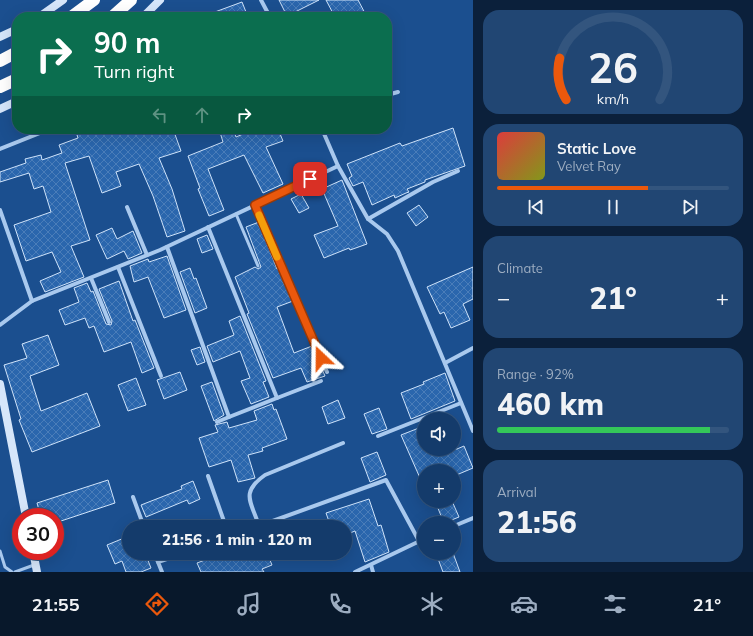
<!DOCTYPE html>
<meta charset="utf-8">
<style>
body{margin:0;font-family:Mulish,sans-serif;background:#214673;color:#f1f3f6;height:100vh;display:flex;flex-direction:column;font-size:15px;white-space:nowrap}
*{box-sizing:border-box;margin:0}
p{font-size:13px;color:#9dadc1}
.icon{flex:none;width:22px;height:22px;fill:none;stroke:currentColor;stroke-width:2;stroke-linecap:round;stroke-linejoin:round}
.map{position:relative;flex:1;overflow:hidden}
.panel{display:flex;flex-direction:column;gap:10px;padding:10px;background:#0b203b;width:280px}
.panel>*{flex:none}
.banner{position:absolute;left:12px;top:12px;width:380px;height:122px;border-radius:16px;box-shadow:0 4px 16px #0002,0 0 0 1px #33557e;background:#0b6e4f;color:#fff;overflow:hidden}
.controls{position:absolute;left:417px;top:412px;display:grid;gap:8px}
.controls a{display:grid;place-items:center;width:44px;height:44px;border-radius:50%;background:#143b6b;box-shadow:0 4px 16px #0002,0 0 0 1px #33557e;font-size:20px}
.speed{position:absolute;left:12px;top:508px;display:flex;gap:8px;font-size:20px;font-weight:700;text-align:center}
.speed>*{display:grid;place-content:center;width:52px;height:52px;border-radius:50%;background:#143b6b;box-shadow:0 4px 16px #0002,0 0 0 1px #33557e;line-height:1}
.speed .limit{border:6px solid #d22;background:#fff;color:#111}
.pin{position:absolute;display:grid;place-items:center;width:34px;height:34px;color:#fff;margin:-17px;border-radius:8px;box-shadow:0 2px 6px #0006}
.me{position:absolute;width:44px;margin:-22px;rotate:337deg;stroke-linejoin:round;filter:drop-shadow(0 0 3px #0008)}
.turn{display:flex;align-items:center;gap:14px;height:84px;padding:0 16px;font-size:18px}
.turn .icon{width:52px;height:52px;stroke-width:2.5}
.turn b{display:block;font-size:28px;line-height:34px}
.lanes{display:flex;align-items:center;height:38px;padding:0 16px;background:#0003;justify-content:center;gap:20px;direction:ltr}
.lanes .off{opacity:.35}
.big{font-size:30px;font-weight:800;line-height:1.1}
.panel .widget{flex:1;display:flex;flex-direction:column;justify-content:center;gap:6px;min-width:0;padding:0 14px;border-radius:16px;background:#214673}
.panel .dial{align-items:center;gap:0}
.dial svg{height:104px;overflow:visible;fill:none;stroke:#33557e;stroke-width:7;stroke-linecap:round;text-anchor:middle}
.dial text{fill:#f1f3f6;stroke:none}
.song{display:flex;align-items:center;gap:12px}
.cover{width:48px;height:48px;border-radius:6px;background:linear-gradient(135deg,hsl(0 70% 55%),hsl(70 70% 35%))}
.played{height:4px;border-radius:2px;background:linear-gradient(90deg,#ea580c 65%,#33557e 65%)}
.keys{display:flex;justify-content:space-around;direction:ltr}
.heat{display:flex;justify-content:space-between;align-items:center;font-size:22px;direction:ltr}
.charge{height:6px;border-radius:3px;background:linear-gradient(90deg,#34c759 92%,#33557e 0)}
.trip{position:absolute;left:122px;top:520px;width:230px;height:40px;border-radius:20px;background:#143b6b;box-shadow:0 4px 16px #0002,0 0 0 1px #33557e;font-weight:800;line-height:40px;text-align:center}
.dock{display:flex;height:64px;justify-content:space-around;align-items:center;background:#08182b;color:#9dadc1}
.dock .icon{width:28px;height:28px}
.dock .active{color:#ea580c}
.dock b{font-size:18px;color:#f1f3f6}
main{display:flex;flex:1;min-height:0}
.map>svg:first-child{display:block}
.building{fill:url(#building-cross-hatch);stroke:#cfe3fa}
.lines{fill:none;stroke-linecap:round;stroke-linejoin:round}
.lane{stroke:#a9c9ee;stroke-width:3}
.street{stroke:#a9c9ee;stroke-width:4}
.secondary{stroke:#d6e6fa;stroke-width:8}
.highway{stroke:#fff;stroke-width:12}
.route-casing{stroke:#983908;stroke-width:10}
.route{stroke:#ea580c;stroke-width:7}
.slow{stroke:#f59e0b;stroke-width:7}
</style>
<main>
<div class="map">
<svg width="473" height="572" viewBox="0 0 473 572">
<defs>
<pattern id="building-cross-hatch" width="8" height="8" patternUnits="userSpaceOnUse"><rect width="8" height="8" fill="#2a66ad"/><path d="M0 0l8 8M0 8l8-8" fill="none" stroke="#4a7db9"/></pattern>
</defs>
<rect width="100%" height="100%" fill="#1b4f8f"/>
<g class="building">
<polygon points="279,0 319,0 287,16"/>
<polygon points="326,0 358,0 367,17 335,17"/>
<polygon points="242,2 248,17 204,17 204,16"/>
<polygon points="453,128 465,166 425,180 425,182 407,189 409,192 406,193 395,198 394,195 372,205 363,182 353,186 349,178 352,176 347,164 400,143 402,146"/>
<polygon points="96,129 173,129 181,151 159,158 172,189 185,231 167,237 153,196 139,164 116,172 121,186 102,193 89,156 65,163 90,240 71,246 84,277 45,292 40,281 61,272 52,252 26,261 14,225 51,212 43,186 34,189 29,173 0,182 0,172 26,163 25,159 41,155 42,160 62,153 59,145 78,138 77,135"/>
<polygon points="219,129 233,129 236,137 255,129 278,129 283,141 266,147 283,184 263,193 244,155 208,169 224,210 209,216 198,189 200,188 188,156 223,142"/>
<polygon points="342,180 367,244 350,250 349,248 324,258 314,235 338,226 322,189"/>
<polygon points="301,194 309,208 299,213 291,199"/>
<polygon points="419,205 428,217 416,226 407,213"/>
<polygon points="259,222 277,269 279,268 293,301 277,307 294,353 312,346 325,376 307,382 301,368 273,378 247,314 249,313 235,277 255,267 258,269 261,267 246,227"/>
<polygon points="112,228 117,239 133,231 142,253 128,259 124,251 107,259 96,235"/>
<polygon points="207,235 213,249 202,253 197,239"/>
<polygon points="167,256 186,310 164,318 148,277 134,282 130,266 148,259 149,262"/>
<polygon points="473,267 473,299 463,304 470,320 451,328 444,312 440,314 427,287"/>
<polygon points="190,268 194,279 196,278 207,308 195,313 180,272"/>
<polygon points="119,281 133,321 135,320 154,368 142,373 131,342 104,352 94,326 89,328 85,318 65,325 59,310 79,302 74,288 87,283 91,292 93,291 106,324 111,325 112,321 99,289"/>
<polygon points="240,316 266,381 263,382 269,397 251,404 241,381 250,378 240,351 213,362 207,346 234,335 229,321"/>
<polygon points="48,335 59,365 30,376 41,411 87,393 100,426 32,452 19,420 21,419 4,365 27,358 22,344"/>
<polygon points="200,347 205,362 197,365 191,350"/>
<polygon points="180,372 187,390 164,399 157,380"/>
<polygon points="445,373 455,401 411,419 401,393 424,384 423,382"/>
<polygon points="136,378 146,405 128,411 118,385"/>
<polygon points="212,382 224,415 214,421 201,386"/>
<polygon points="338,400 345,418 328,424 322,407"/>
<polygon points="272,404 274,410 276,409 287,439 262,448 263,451 248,455 255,478 238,482 231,460 209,467 199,438 218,432 215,425 227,422 229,428 257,420 254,411"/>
<polygon points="379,408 387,429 372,434 364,414"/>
<polygon points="424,426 424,449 457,449 464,446 473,468 454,476 454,471 424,471 424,487 401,435"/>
<polygon points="377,452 386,475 370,482 361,458"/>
<polygon points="108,480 115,503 55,523 55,517 41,517 37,503"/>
<polygon points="193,481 200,499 189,504 187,500 146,517 141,505 182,489 181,486"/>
<polygon points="369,499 378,526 381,525 389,552 365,562 355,531 345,535 345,527 331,527 326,513"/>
<polygon points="435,501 452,501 459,517 444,523"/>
<polygon points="129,536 129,553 145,553 151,568 141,572 126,572 122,561 115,564 107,545"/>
<polygon points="224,553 267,553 272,565 262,569 264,572 201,572 197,563"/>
<polygon points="446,553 453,553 460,572 443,572 437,556"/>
</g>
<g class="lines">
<g class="lane">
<polyline points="236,214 258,266"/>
<polyline points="0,551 5,567 12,572"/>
<polyline points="15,572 34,565"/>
</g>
<g class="street">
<polyline points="261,0 270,17"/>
<polyline points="387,95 398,92"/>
<polyline points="322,129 338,166 368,219 387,234 398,251 473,431"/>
<polyline points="0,149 50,129"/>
<polyline points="255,205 327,372"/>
<polyline points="127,207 147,255"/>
<polyline points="0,210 32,301"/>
<polyline points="368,219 433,182 458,171"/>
<polyline points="208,227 277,398 229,417"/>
<polyline points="167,247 229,417 217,422"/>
<polyline points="118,267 161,376"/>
<polyline points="91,278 109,322"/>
<polyline points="0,325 32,301 160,250 338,166"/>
<polyline points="445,363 473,348"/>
<polyline points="277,398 321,381"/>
<polyline points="378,436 461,403"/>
<polyline points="208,476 226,527"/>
<polyline points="133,497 144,527"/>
<path d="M259 526C251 501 240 493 265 475L343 443"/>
<polyline points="454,526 473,518"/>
<polyline points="256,527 386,480 419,541"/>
<polyline points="154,553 158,562"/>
<polyline points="371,565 373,572"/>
<polyline points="162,572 158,562 184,553"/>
<polyline points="355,572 424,539"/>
</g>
<g class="secondary">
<polyline points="39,17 63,0"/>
<polyline points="143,17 160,0"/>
<polyline points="0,37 17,29"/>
<polyline points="0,109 17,101"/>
<polyline points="0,384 26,517"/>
<polyline points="33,551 37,572"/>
</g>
<g class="highway">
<polyline points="71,17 94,0"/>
<polyline points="112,17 131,0"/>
<polyline points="0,61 17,52"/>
<polyline points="0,87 17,79"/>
</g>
</g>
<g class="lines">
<defs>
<polyline id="route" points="310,179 255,205 321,358"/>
</defs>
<use href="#route" class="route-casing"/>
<use href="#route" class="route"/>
<polyline class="slow" points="259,215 277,257"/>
</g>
</svg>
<div class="controls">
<a><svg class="icon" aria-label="sound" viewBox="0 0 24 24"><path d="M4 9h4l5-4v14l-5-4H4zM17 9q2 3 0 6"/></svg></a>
<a>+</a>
<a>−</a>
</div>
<div class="speed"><div class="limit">30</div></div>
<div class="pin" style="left:310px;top:179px;background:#d93025"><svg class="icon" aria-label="arrive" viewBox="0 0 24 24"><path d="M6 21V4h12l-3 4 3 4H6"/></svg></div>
<svg class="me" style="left:321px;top:358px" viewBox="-20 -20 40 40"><path d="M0-17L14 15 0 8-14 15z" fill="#ea580c" stroke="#fff" stroke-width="4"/></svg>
<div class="trip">21:56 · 1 min · 120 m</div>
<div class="banner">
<div class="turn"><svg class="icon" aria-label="right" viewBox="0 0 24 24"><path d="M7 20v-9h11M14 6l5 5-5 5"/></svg><div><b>90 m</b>Turn right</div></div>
<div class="lanes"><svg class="icon off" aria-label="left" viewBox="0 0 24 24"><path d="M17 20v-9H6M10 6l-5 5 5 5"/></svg><svg class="icon off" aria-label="ahead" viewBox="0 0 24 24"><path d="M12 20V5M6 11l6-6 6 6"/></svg><svg class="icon" aria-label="right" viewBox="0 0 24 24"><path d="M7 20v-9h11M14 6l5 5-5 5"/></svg></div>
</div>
</div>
<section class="panel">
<div class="widget dial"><svg viewBox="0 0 100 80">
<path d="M14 69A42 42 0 1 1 86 69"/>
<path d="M14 69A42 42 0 0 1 9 37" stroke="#ea580c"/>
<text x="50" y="56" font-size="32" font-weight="700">26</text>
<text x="50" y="72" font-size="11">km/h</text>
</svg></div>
<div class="widget">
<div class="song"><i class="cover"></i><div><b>Static Love</b><p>Velvet Ray</p></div></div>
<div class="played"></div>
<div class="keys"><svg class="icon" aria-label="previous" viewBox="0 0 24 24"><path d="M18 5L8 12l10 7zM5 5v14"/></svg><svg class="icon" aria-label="pause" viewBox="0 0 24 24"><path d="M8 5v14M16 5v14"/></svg><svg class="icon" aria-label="next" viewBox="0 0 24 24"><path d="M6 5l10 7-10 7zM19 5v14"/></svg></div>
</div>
<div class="widget"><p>Climate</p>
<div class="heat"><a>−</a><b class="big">21°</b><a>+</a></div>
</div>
<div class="widget"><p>Range · 92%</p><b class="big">460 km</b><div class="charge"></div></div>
<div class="widget"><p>Arrival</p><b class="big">21:56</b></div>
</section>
</main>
<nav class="dock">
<b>21:55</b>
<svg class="icon active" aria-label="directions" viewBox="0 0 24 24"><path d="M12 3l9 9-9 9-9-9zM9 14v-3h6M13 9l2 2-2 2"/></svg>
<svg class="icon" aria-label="music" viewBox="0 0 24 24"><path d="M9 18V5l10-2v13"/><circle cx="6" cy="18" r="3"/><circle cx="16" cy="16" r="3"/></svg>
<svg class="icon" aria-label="phone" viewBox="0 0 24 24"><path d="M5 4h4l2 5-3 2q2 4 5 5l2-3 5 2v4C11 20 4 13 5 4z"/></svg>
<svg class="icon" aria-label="climate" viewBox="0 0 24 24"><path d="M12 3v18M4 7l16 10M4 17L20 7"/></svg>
<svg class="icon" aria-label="car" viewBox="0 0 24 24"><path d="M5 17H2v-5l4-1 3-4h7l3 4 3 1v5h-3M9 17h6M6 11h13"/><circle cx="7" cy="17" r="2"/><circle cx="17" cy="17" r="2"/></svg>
<svg class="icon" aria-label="filters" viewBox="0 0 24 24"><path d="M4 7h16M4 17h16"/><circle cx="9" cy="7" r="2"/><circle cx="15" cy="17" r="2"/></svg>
<b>21°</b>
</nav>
